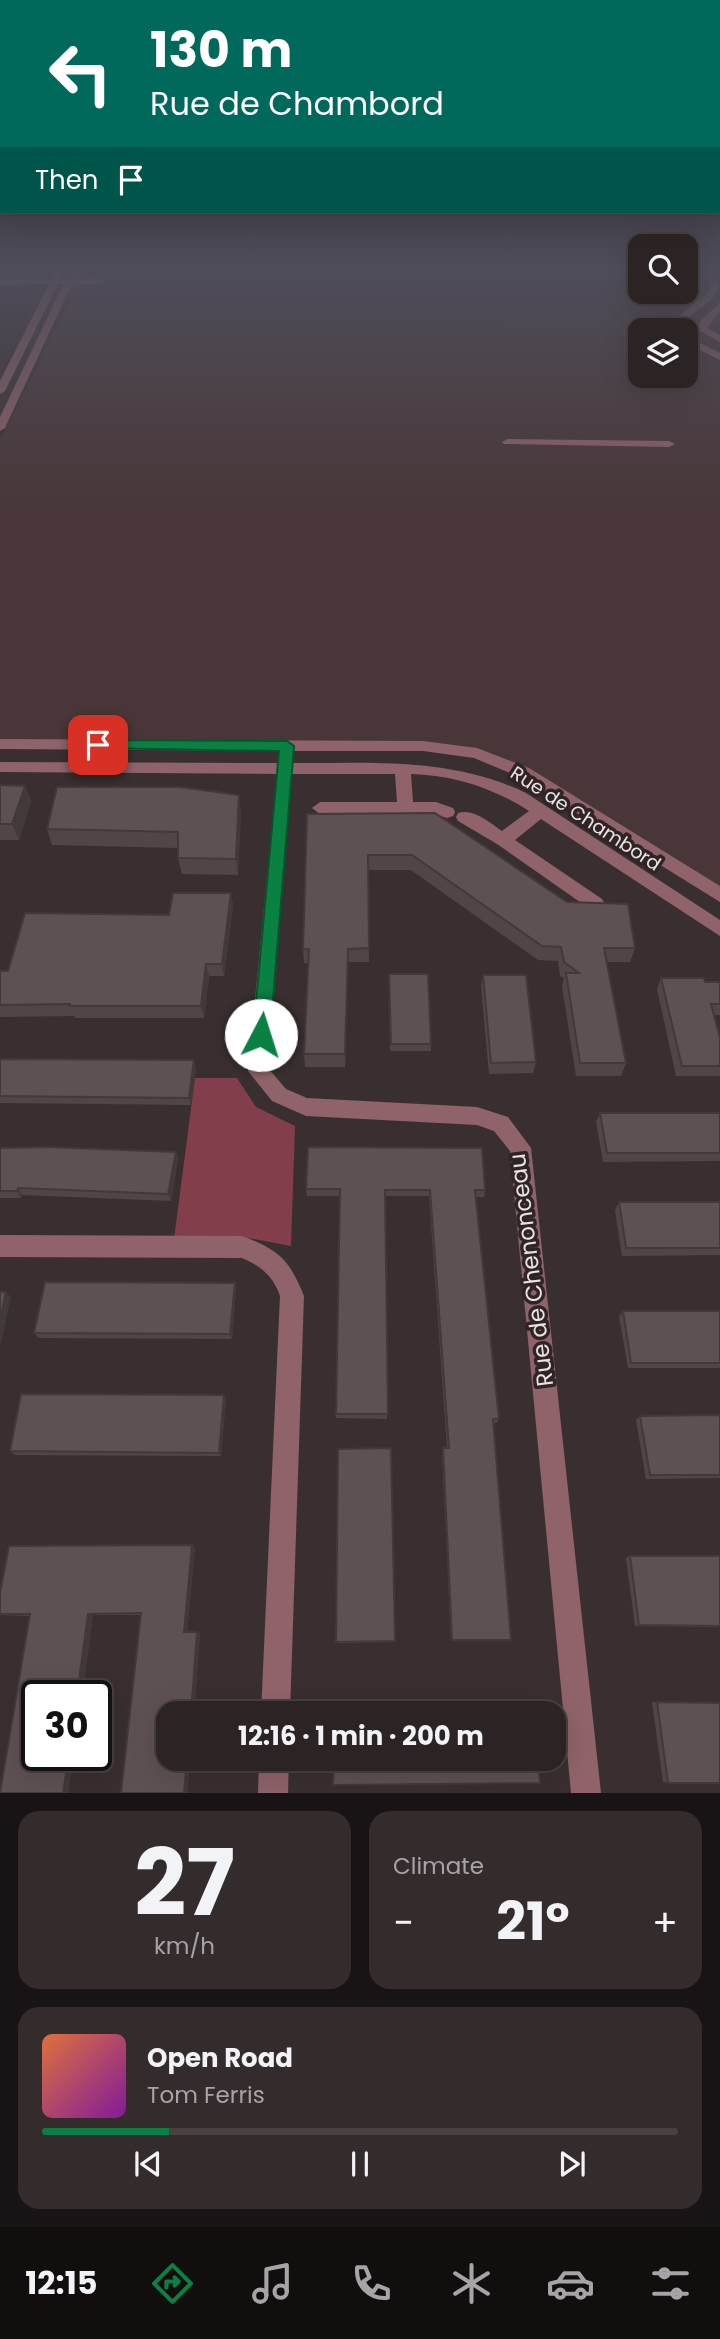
<!DOCTYPE html>
<meta charset="utf-8">
<style>
body{margin:0;font-family:Poppins,sans-serif;background:#342b2c;color:#f1f3f6;height:100vh;display:flex;flex-direction:column;font-size:26px;white-space:nowrap}
*{box-sizing:border-box;margin:0}
p{font-size:23px;color:#a6a4a6}
.icon{flex:none;width:38px;height:38px;fill:none;stroke:currentColor;stroke-width:2;stroke-linecap:round;stroke-linejoin:round}
.map{position:relative;height:1793px;overflow:hidden}
.details{display:flex;flex-direction:column;gap:18px;padding:18px;background:#181314;flex:1}
.details>*{flex:none}
.hud{position:absolute;left:0px;top:0px;width:721px;height:214px;box-shadow:0 7px 28px #0002,0 0 0 2px #484041;background:#00695c;color:#fff;overflow:hidden}
.controls{position:absolute;left:628px;top:234px;display:grid;gap:14px}
.controls a{display:grid;place-items:center;width:70px;height:70px;border-radius:14px;background:#2c2324;box-shadow:0 7px 28px #0002,0 0 0 2px #484041;font-size:35px}
.speed{position:absolute;left:21px;top:1680px;display:flex;gap:14px;font-size:35px;font-weight:700;text-align:center}
.speed>*{display:grid;place-content:center;width:91px;height:91px;border-radius:50%;background:#2c2324;box-shadow:0 7px 28px #0002,0 0 0 2px #484041;line-height:1}
.speed .limit{border:4px solid #111;border-radius:10px;background:#fff;color:#111}
.pin{position:absolute;display:grid;place-items:center;width:60px;height:60px;color:#fff;margin:-30px;border-radius:14px;box-shadow:0 4px 10px #0006}
.me{position:absolute;width:77px;margin:-38px;rotate:5deg;stroke-linejoin:round;filter:drop-shadow(0 0 5px #0008)}
.turn{display:flex;align-items:center;gap:24px;height:147px;padding:0 35px;font-size:32px}
.turn .icon{width:91px;height:91px;stroke-width:2.5}
.turn b{display:block;font-size:49px;line-height:60px}
.then{display:flex;align-items:center;height:66px;padding:0 35px;background:#0003;gap:14px;font-size:26px}
.big{font-size:52px;font-weight:700;line-height:1.1}
.details .tile{flex:1;display:flex;flex-direction:column;justify-content:center;gap:10px;min-width:0;padding:0 24px;border-radius:21px;background:#342b2c}
.details .dial{align-items:center;gap:0}
.dial b{font-size:91px;line-height:1}
.song{display:flex;align-items:center;gap:21px}
.cover{width:84px;height:84px;border-radius:10px;background:linear-gradient(135deg,hsl(20 70% 55%),hsl(290 70% 35%))}
.played{height:7px;border-radius:4px;background:linear-gradient(90deg,#0b8043 20%,#484041 20%)}
.keys{display:flex;justify-content:space-around;direction:ltr}
.heat{display:flex;justify-content:space-between;align-items:center;font-size:38px;direction:ltr}
.details .tiles{flex:1;display:grid;gap:18px;grid-template-columns:1fr 1fr}
.tile:last-child{grid-column:span 2}
.trip{position:absolute;left:156px;top:1701px;width:410px;height:70px;border-radius:21px;background:#2c2324;box-shadow:0 7px 28px #0002,0 0 0 2px #484041;font-weight:700;line-height:70px;text-align:center}
.tabs{display:flex;height:112px;justify-content:space-around;align-items:center;background:#120e0e;color:#a6a4a6}
.tabs .icon{width:49px;height:49px}
.tabs .on{color:#0b8043}
.tabs b{font-size:32px;color:#f1f3f6}
.map>svg:first-child{display:block}
.built{fill:#483638;fill-rule:evenodd}
.green{fill:#833e4b}
.lines{fill:none;stroke-linecap:round;stroke-linejoin:round}
.minor{fill:#8f6369;fill-rule:evenodd}
.wall{fill:#514647}
.shaded-wall{fill:#42393a}
.building{fill:#5e5153;stroke:#42393a;stroke-width:2}
.route{fill:#0b8043;stroke:#07532c;stroke-width:2}
.labels{text-anchor:middle;stroke-width:7;stroke-linejoin:round;paint-order:stroke}
.street-label{font-size:19px;fill:#eae2e3;stroke:#302526}
.near-street-label{font-size:23px;fill:#eae2e3;stroke:#302526}
</style>
<div class="map">
<svg width="720" height="1793" viewBox="0 0 720 1793">
<rect width="100%" height="100%" fill="#3a2f30"/>
<path class="built" d="M87 267H640V292H686V267H720V894L505 764 423 746 0 744V440ZM640 331H686V376H640Z"/>
<polygon class="green" points="195,1078 237,1078 256,1107 295,1126 291,1246 248,1238 174,1239"/>
<g class="lines">
<g class="minor">
<polygon points="58,267 66,267 60,279 70,279 76,267 84,267 79,279 102,278 106,281 102,284 76,284 69,290 5,428 0,431 0,417 61,289 65,284 58,284 5,391 0,394 0,381 49,284 0,285 0,279 52,279"/>
<polygon points="704,267 712,267 719,287 712,299 683,322 684,331 674,331 675,319 706,295 711,287"/>
<polygon points="720,303 720,311 707,328 720,335 720,342 697,329 702,319"/>
<polygon points="686,336 720,353 720,360 686,343"/>
<polygon points="508,439 669,441 675,444 669,447 504,444 502,442"/>
<path d="M0 739 423 741 477 748 529 768 720 886V902L517 776 474 758 423 751H294L293 763C373 763 452 757 526 793L720 920V936L541 819 515 840 602 899 605 904 602 909H590L497 844 458 821 456 817 458 813C474 808 490 823 502 831L529 811C494 788 453 775 411 774L413 802H436L453 808 455 812 453 816 447 818 435 814H320L312 808 320 802H397L395 774H292L268 1068 286 1089 307 1098 477 1107 508 1117 531 1148 601 1793H571L510 1151 494 1131 477 1125 306 1116 272 1101 248 1071 277 774 0 772V762L278 763 279 751 0 749Z"/>
<path d="M0 1235 242 1236C279 1250 289 1259 304 1296L290 1713H261L280 1296C273 1276 261 1266 242 1258L0 1257Z"/>
<polygon points="259,1759 289,1759 288,1793 258,1793"/>
</g>
</g>
<g class="wall">
<polygon points="0,785 25,786 31,802 19,840 0,840"/>
<polygon points="241,811 238,875 182,874 178,858 178,848 52,845 47,829"/>
<polygon points="435,813 635,948 630,962 607,962 626,1063 621,1076 576,1076 562,986 564,978 560,976 558,961 538,960 411,870 368,870 369,962 348,962 345,1067 305,1067 304,1054 309,963 304,963 303,949 307,814"/>
<polygon points="231,893 233,906 224,976 209,976 204,1018 75,1018 74,1016 0,1017 0,971 8,971"/>
<polygon points="483,975 536,1062 533,1073 489,1074 481,986"/>
<polygon points="661,978 705,982 720,982 720,1015 714,1015 720,1038 720,1076 676,1076 657,989"/>
<polygon points="389,982 431,1044 431,1051 390,1051"/>
<polygon points="0,1059 196,1068 191,1105 0,1103"/>
<polygon points="600,1113 720,1113 720,1161 603,1162 596,1122"/>
<polygon points="0,1148 176,1152 178,1159 171,1201 22,1195 21,1198 0,1198"/>
<polygon points="306,1189 485,1190 484,1197 476,1197 499,1419 497,1423 494,1423 511,1640 508,1641 451,1641 442,1452 443,1448 447,1448 429,1196 385,1196 387,1419 336,1418 340,1196 307,1196"/>
<polygon points="619,1202 720,1202 720,1255 622,1256 615,1210"/>
<polygon points="235,1283 236,1289 232,1339 39,1338 34,1333"/>
<polygon points="623,1311 720,1311 720,1368 628,1368 619,1316"/>
<polygon points="226,1399 221,1456 15,1455 10,1451"/>
<polygon points="720,1415 720,1478 646,1479 636,1420 640,1416"/>
<polygon points="192,1545 195,1547 187,1632 197,1632 200,1633 194,1713 168,1713 168,1759 190,1759 187,1793 121,1793 141,1615 93,1615 82,1696 37,1696 37,1755 73,1755 68,1793 0,1793 30,1616 0,1615 0,1593 9,1546"/>
<polygon points="630,1556 720,1556 720,1627 635,1626 626,1558"/>
<polygon points="395,1641 394,1642 337,1643 336,1642"/>
<polygon points="652,1702 720,1703 668,1783 663,1782"/>
</g>
<g class="shaded-wall">
<polygon points="25,786 31,802 19,840 12,824"/>
<polygon points="239,795 241,811 238,875 236,859"/>
<polygon points="231,893 233,906 224,976 222,964"/>
<polygon points="206,964 209,976 204,1018 201,1006"/>
<polygon points="194,1060 196,1068 191,1105 189,1098"/>
<polygon points="176,1152 178,1159 171,1201 168,1194"/>
<polygon points="18,1188 22,1195 21,1198 17,1191"/>
<polygon points="235,1283 236,1289 232,1339 230,1334"/>
<polygon points="6,1292 11,1297 0,1348 0,1320"/>
<polygon points="224,1395 226,1399 221,1456 219,1453"/>
<polygon points="192,1545 195,1547 187,1633 184,1632"/>
<polygon points="88,1614 93,1615 82,1696 77,1696"/>
<polygon points="197,1632 200,1633 194,1713 191,1713"/>
<polygon points="69,1755 73,1755 68,1793 63,1793"/>
<polygon points="187,1759 190,1759 187,1793 184,1793"/>
</g>
<g class="building">
<polygon points="0,785 25,786 12,824 0,824"/>
<polygon points="57,787 180,787 239,795 236,859 178,858 178,832 47,829"/>
<polygon points="435,813 567,902 628,904 635,948 604,948 626,1063 580,1063 566,973 579,973 564,962 561,947 542,946 412,855 368,855 369,948 348,949 345,1054 304,1054 309,949 303,949 307,814"/>
<polygon points="173,893 231,893 222,964 206,964 201,1006 70,1006 70,1004 0,1005 0,971 8,971 25,913 169,915"/>
<polygon points="389,974 428,974 431,1044 391,1044"/>
<polygon points="483,975 526,975 536,1062 491,1063"/>
<polygon points="661,978 704,978 705,982 720,982 720,1004 711,1004 720,1038 720,1066 682,1066"/>
<polygon points="0,1059 194,1060 189,1098 0,1096"/>
<polygon points="600,1113 720,1113 720,1153 607,1153"/>
<polygon points="48,1147 176,1152 168,1194 18,1188 17,1191 0,1191 0,1148"/>
<polygon points="308,1147 482,1148 485,1190 475,1190 499,1419 493,1419 511,1640 452,1640 443,1448 449,1448 430,1190 385,1190 388,1414 336,1414 340,1189 306,1189"/>
<polygon points="619,1202 720,1202 720,1248 626,1248"/>
<polygon points="45,1282 235,1283 230,1334 34,1333"/>
<polygon points="0,1292 6,1292 0,1320"/>
<polygon points="623,1311 720,1311 720,1363 631,1363"/>
<polygon points="21,1394 224,1395 219,1453 10,1451"/>
<polygon points="720,1415 720,1475 650,1475 640,1416"/>
<polygon points="391,1448 395,1641 336,1642 338,1449"/>
<polygon points="192,1545 184,1632 197,1632 191,1713 168,1713 168,1759 187,1759 184,1793 121,1793 141,1613 88,1614 77,1696 37,1696 37,1755 69,1755 63,1793 0,1793 30,1614 0,1614 0,1593 9,1546"/>
<polygon points="630,1556 720,1556 720,1626 639,1625"/>
<polygon points="657,1702 720,1703 720,1783 668,1783"/>
<polygon points="533,1703 534,1713 335,1713 335,1704"/>
<polygon points="334,1759 538,1759 540,1783 333,1785"/>
</g>
<linearGradient id="sky" x2="0" y2="1"><stop stop-color="#201a1a"/><stop offset="0.52" stop-color="#4f4d59"/><stop offset="1" stop-color="#4f4d59" stop-opacity="0"/></linearGradient>
<rect width="720" height="518" fill="url(#sky)"/>
<polygon class="route" points="98,740 287,741 294,746 270,1035 268,1041 261,1043 255,1041 253,1035 279,751 93,748 93,741"/>
<g class="labels">
<g class="street-label">
<text transform="translate(586 818) rotate(33)" y="7">Rue de Chambord</text>
</g>
<g class="near-street-label">
<text transform="translate(531 1270) rotate(-97)" y="8">Rue de Chenonceau</text>
</g>
</g>
</svg>
<div class="controls">
<a><svg class="icon" aria-label="search" viewBox="0 0 24 24"><circle cx="10" cy="10" r="6"/><path d="M15 15l6 6"/></svg></a>
<a><svg class="icon" aria-label="layers" viewBox="0 0 24 24"><path d="M12 4l9 5-9 5-9-5zM3 14l9 5 9-5"/></svg></a>
</div>
<div class="speed"><div class="limit">30</div></div>
<div class="pin" style="left:98px;top:745px;background:#d93025"><svg class="icon" aria-label="arrive" viewBox="0 0 24 24"><path d="M6 21V4h12l-3 4 3 4H6"/></svg></div>
<svg class="me" style="left:261px;top:1035px" viewBox="-20 -20 40 40"><circle r="19" fill="#fff"/><path d="M0-13L10 11 0 6-10 11z" fill="#0b8043"/></svg>
<div class="trip">12:16 · 1 min · 200 m</div>
<div class="hud">
<div class="turn"><svg class="icon" aria-label="left" viewBox="0 0 24 24"><path d="M17 20v-9H6M10 6l-5 5 5 5"/></svg><div><b>130 m</b>Rue de Chambord</div></div>
<div class="then">Then<svg class="icon" aria-label="arrive" viewBox="0 0 24 24"><path d="M6 21V4h12l-3 4 3 4H6"/></svg></div>
</div>
</div>
<section class="details">
<div class="tiles">
<div class="tile dial"><b>27</b><p>km/h</p></div>
<div class="tile"><p>Climate</p>
<div class="heat"><a>−</a><b class="big">21°</b><a>+</a></div>
</div>
<div class="tile">
<div class="song"><i class="cover"></i><div><b>Open Road</b><p>Tom Ferris</p></div></div>
<div class="played"></div>
<div class="keys"><svg class="icon" aria-label="previous" viewBox="0 0 24 24"><path d="M18 5L8 12l10 7zM5 5v14"/></svg><svg class="icon" aria-label="pause" viewBox="0 0 24 24"><path d="M8 5v14M16 5v14"/></svg><svg class="icon" aria-label="next" viewBox="0 0 24 24"><path d="M6 5l10 7-10 7zM19 5v14"/></svg></div>
</div>
</div>
</section>
<nav class="tabs">
<b>12:15</b>
<svg class="icon on" aria-label="directions" viewBox="0 0 24 24"><path d="M12 3l9 9-9 9-9-9zM9 14v-3h6M13 9l2 2-2 2"/></svg>
<svg class="icon" aria-label="music" viewBox="0 0 24 24"><path d="M9 18V5l10-2v13"/><circle cx="6" cy="18" r="3"/><circle cx="16" cy="16" r="3"/></svg>
<svg class="icon" aria-label="phone" viewBox="0 0 24 24"><path d="M5 4h4l2 5-3 2q2 4 5 5l2-3 5 2v4C11 20 4 13 5 4z"/></svg>
<svg class="icon" aria-label="climate" viewBox="0 0 24 24"><path d="M12 3v18M4 7l16 10M4 17L20 7"/></svg>
<svg class="icon" aria-label="car" viewBox="0 0 24 24"><path d="M5 17H2v-5l4-1 3-4h7l3 4 3 1v5h-3M9 17h6M6 11h13"/><circle cx="7" cy="17" r="2"/><circle cx="17" cy="17" r="2"/></svg>
<svg class="icon" aria-label="filters" viewBox="0 0 24 24"><path d="M4 7h16M4 17h16"/><circle cx="9" cy="7" r="2"/><circle cx="15" cy="17" r="2"/></svg>
</nav>
